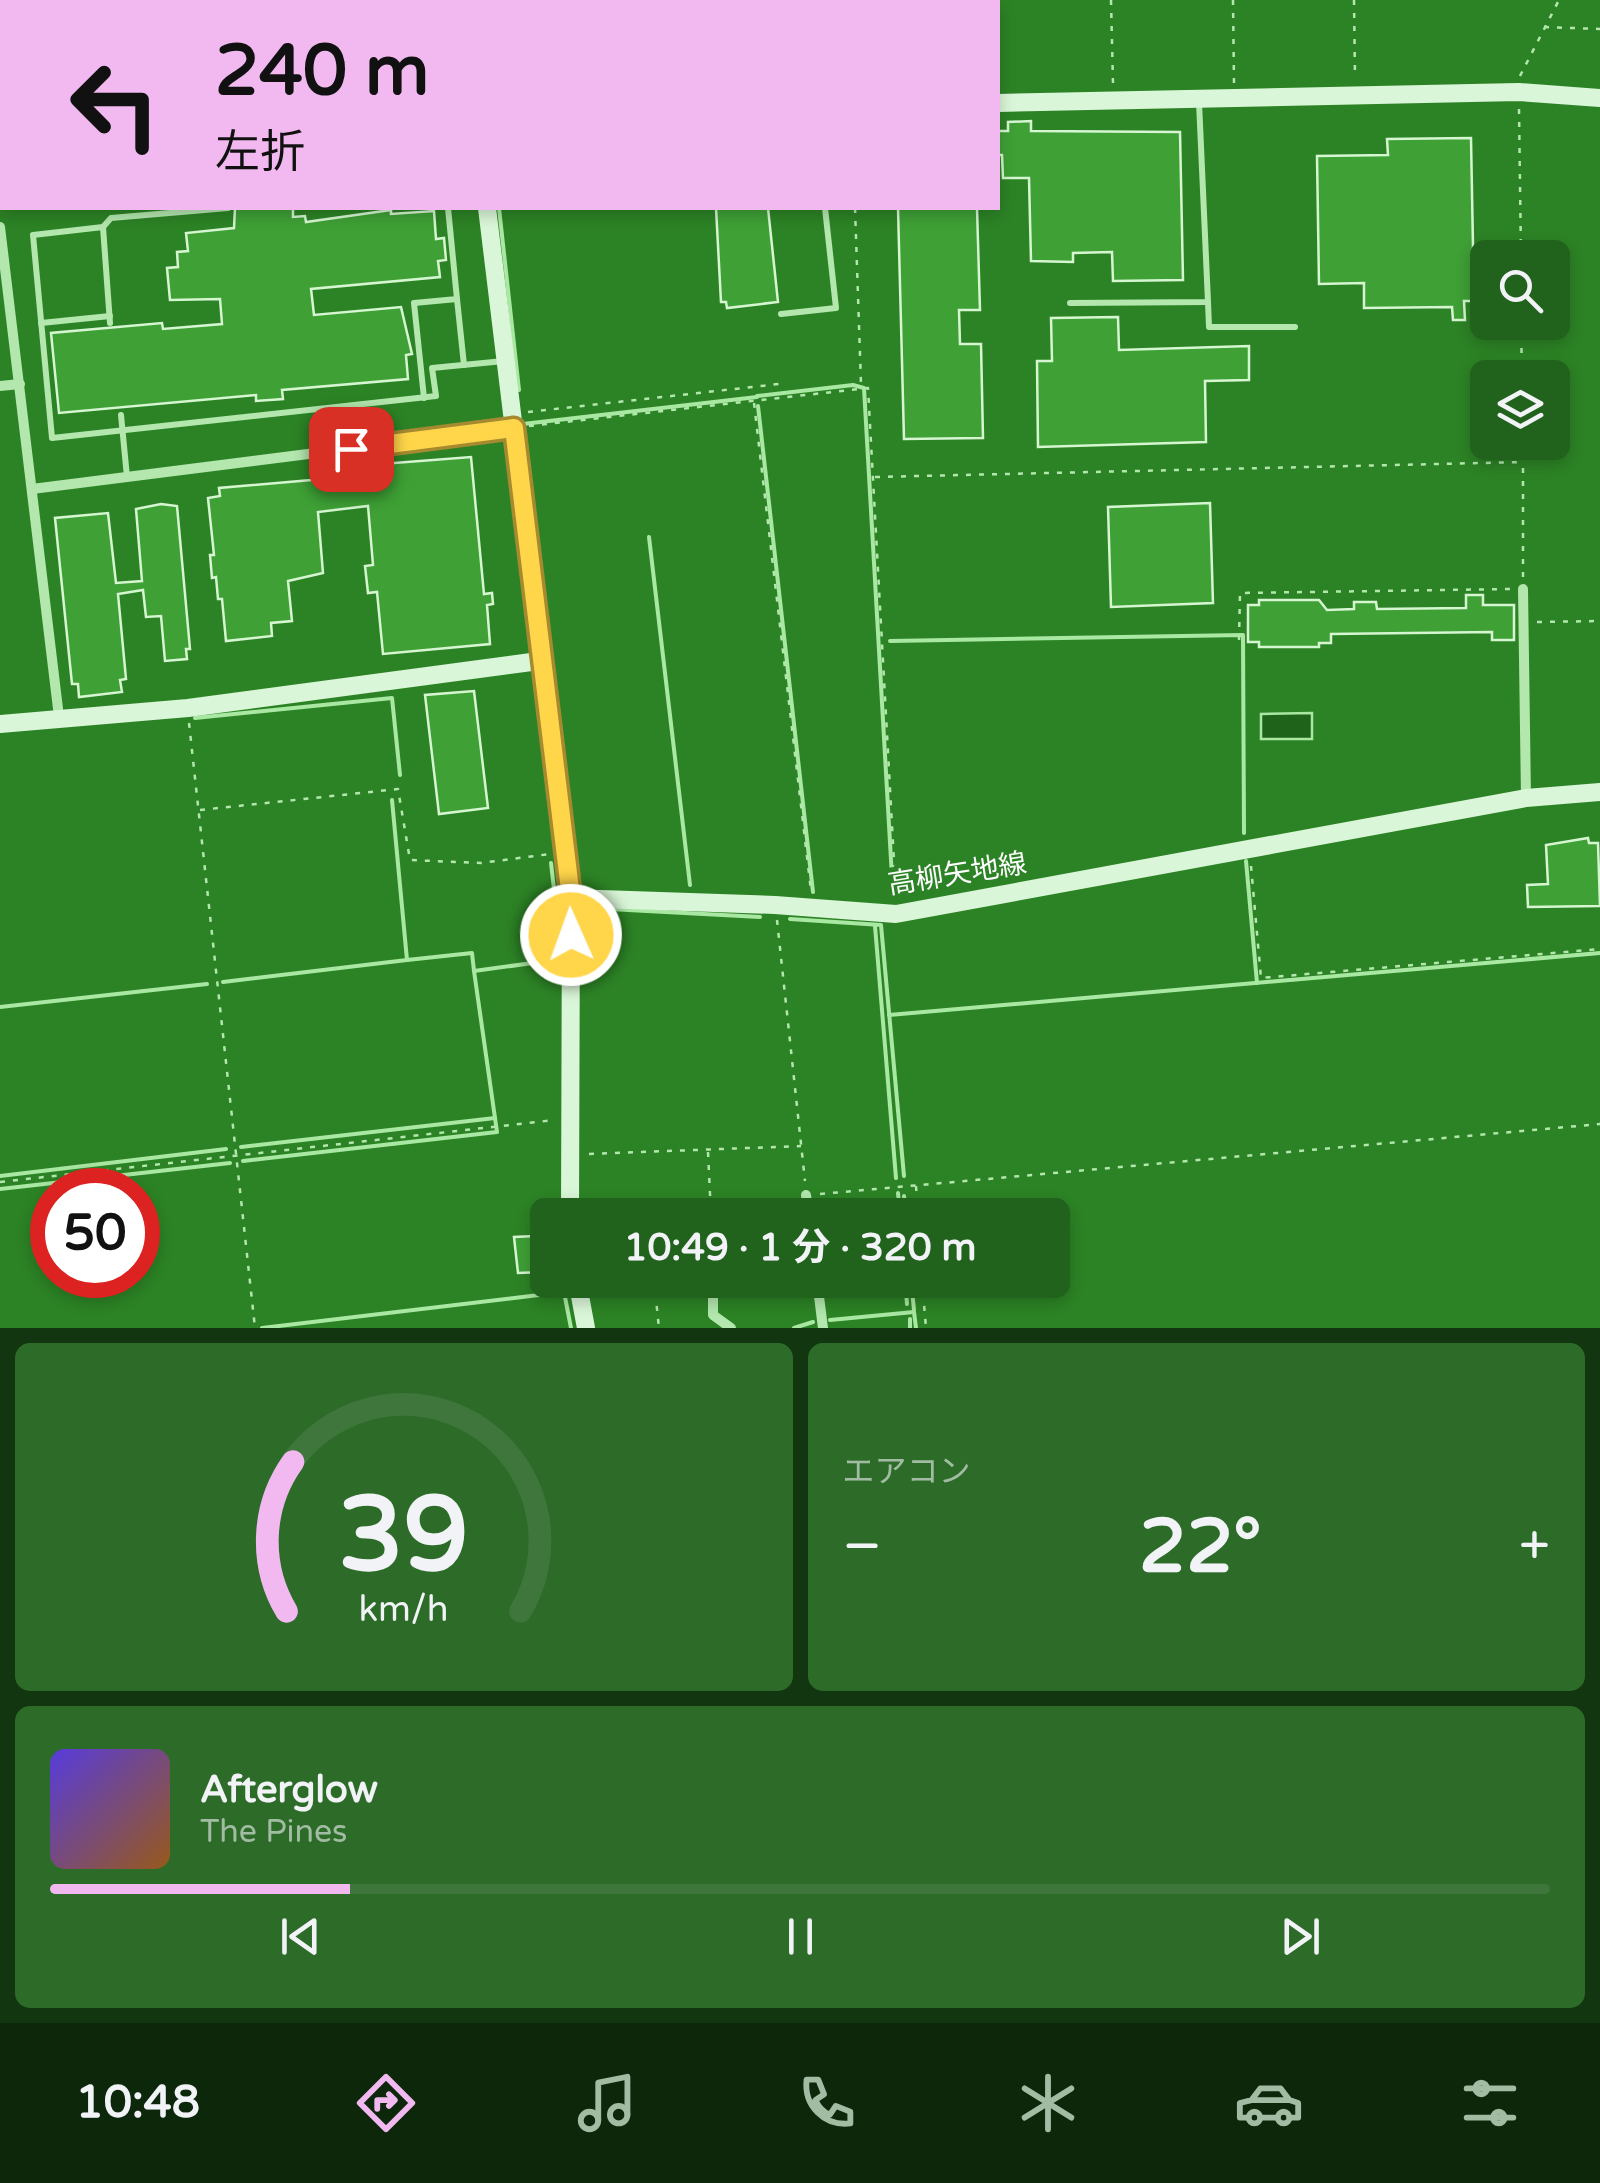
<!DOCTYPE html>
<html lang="ja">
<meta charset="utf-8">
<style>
body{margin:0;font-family:"Varela Round","Noto Sans JP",sans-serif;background:#2d6b29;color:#f1f3f6;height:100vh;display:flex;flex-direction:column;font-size:38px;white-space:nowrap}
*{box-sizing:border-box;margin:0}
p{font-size:32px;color:#a2bca3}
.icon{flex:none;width:55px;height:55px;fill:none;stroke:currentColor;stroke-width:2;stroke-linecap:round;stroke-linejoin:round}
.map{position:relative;height:1328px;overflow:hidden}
.side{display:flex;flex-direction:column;gap:15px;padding:15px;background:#12360f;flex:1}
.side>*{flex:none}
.banner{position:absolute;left:0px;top:0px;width:1000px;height:210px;box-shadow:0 5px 15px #0003;background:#f1b9f0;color:#111;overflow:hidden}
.tools{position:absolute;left:1470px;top:240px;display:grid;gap:20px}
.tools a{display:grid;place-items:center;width:100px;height:100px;border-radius:15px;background:#21621c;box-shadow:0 5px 15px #0003;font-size:50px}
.speed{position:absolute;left:30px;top:1168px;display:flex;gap:20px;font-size:50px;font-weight:700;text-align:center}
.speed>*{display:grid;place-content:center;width:130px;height:130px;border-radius:50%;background:#21621c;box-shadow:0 5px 15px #0003;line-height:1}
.speed .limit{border:15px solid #d22;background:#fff;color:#111}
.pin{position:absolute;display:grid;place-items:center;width:85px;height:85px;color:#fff;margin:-42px;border-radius:20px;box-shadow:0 5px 15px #0006}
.me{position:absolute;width:110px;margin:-55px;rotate:358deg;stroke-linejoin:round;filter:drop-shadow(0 0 8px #0008)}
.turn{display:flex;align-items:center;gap:35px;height:210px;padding:0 50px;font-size:45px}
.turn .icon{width:130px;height:130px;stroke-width:2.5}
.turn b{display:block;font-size:70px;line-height:85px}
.big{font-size:75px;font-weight:700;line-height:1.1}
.side .card{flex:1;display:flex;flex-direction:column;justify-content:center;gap:15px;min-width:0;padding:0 35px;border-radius:15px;background:#2d6b29}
.side .dial{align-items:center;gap:0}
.dial svg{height:260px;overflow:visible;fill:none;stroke:#3e763b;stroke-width:7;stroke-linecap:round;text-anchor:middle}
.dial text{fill:#f1f3f6;stroke:none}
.song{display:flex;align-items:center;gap:30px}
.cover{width:120px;height:120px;border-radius:15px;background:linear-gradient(135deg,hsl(250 70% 55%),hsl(30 70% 35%))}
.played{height:10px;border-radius:5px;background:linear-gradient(90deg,#f1b9f0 20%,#3e763b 20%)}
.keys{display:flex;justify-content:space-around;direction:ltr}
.heat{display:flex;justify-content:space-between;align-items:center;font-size:55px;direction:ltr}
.side .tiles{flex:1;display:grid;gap:15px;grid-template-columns:1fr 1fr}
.card:last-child{grid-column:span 2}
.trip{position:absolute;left:530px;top:1198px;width:540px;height:100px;border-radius:15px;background:#21621c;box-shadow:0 5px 15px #0003;font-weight:700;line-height:100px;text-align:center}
.menu{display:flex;height:160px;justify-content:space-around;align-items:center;background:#0d270b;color:#a2bca3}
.menu .icon{width:70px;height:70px}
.menu .selected{color:#f1b9f0}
.menu b{font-size:45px;color:#f1f3f6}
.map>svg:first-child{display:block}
.water{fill:#1f631a;stroke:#a9e8a2;stroke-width:2.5}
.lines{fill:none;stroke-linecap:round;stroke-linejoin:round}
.stream{stroke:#a9e8a2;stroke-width:4}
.building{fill:#3ea035;stroke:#d5f6d1;stroke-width:2.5}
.path{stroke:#b3e7ae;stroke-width:2.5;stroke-dasharray:5 8;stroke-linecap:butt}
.lane{stroke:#b3e7ae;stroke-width:6}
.street{stroke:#b3e7ae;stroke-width:10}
.secondary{stroke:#daf6d8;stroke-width:18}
.route-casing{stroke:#a68a30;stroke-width:25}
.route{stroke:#ffd54a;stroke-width:18}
.labels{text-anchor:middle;stroke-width:10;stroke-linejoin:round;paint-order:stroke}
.street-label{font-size:28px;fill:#fff;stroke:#2c8325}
</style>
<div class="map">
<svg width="1600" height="1328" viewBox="0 0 1600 1328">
<rect width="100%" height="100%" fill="#2c8325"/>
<polygon class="water" points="1312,713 1312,739 1261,739 1261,714"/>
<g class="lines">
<g class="stream">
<polyline points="499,208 519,390"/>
<polyline points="757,396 853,385 864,388 893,895"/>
<polyline points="758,406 813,892"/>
<polyline points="523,424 757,397"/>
<polyline points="649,537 690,885"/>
<polyline points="890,641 1243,635 1244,833"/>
<polyline points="195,718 392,698 400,775"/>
<polyline points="1246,861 1257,983"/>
<polyline points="609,909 760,917"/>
<polyline points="790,919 881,925 904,1176"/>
<polyline points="875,926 896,1178"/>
<polyline points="407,960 472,953 474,971 562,959 551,863"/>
<polyline points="223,982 407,960 392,800"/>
<polyline points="0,1007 207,984"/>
<polyline points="889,1015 1600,953"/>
<polyline points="241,1147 495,1118 474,971"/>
<polyline points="243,1161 497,1132 495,1118"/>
<polyline points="0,1176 226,1149"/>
<polyline points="0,1189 230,1163"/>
<polyline points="898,1193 900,1215"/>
<polyline points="904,1196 906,1215"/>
<polyline points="905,1280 907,1304"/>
<polyline points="911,1280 914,1310"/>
<polyline points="910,1319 910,1328"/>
<polyline points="830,1320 914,1312 916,1328"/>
<polyline points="262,1328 564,1292 571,1328"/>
<polyline points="794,1328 813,1322"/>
</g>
</g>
<g class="building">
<polygon points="1031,121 1031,131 1180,132 1183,280 1113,281 1112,252 1073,253 1073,262 1031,261 1029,178 1003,178 1002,155 998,155 998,131 1008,131 1008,122"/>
<polygon points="1471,138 1474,301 1464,301 1465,320 1453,320 1452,307 1364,308 1364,283 1319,284 1317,156 1388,155 1387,139"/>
<polygon points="235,208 293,208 293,217 305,216 306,222 391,210 391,214 434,211 436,239 444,238 446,260 438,261 440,277 311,289 314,315 401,307 412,354 406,355 408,379 282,390 283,399 256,401 256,395 59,413 51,333 162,323 163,329 222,324 220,299 170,300 167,268 178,267 177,252 188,251 186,233 234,228"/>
<polygon points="716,208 768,208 778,302 727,308 726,302 721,302"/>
<polygon points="898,208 977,208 980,310 959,310 960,344 981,344 983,438 904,439"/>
<polygon points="1118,317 1119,350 1249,346 1249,380 1205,381 1206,442 1038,447 1037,361 1052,361 1051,318"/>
<polygon points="471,457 484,594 492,593 493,604 487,605 490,644 383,654 377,592 368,593 365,566 373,565 368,506 318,512 323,573 288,581 292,621 271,623 272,636 226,641 222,599 218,599 216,577 212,578 210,555 214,555 208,498 220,496 219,488 357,476 356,466"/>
<polygon points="1210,503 1213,603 1111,607 1108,507"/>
<polygon points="161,504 177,506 190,649 186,649 187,659 165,661 161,616 146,617 143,590 118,594 126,679 120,680 122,692 79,697 78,684 72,684 55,518 108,513 116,583 142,581 136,509"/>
<polygon points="1466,595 1483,595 1483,605 1514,605 1514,640 1492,640 1492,632 1331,634 1331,643 1319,643 1319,647 1259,647 1259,642 1248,642 1248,605 1259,605 1259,600 1319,600 1327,610 1354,609 1354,602 1376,602 1377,609 1466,608"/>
<polygon points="474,691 488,808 439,814 425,695"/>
<polygon points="1588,838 1589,843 1598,843 1600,906 1528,907 1527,885 1548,884 1546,845"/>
<polygon points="535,1236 542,1272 518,1273 514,1237"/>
</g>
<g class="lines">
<g class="path">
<polyline points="988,0 988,2"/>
<polyline points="1111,0 1113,83"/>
<polyline points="1233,0 1234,83"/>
<polyline points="1354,0 1355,78"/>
<polyline points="1544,27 1600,29"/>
<polyline points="1520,76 1559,0"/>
<polyline points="1519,109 1521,258"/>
<polyline points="855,208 861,384"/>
<polyline points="1521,322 1522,378"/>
<polyline points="754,403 811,891"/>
<polyline points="528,412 779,384"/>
<polyline points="529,426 868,388 896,898"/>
<polyline points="875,477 1524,462"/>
<polyline points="1523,577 1523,442"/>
<polyline points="1537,622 1600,621"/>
<polyline points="1239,640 1240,593 1512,589"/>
<polyline points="189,723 255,1328"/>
<polyline points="200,810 398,789 410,860 481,863 550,854"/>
<polyline points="1251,866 1261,978 1600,949"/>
<polyline points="777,920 805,1181"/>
<polyline points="708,1152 711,1215"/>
<polyline points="589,1154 801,1146"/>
<polyline points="0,1182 555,1120"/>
<polyline points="916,1186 918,1215"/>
<polyline points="820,1194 1600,1124"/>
<polyline points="612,1280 638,1280"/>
<polyline points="654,1280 659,1328"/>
<polyline points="922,1280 926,1328"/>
</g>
<g class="lane">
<polyline points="228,208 111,218 103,227 33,235 52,438 436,396 432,368 504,361"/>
<polyline points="103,227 110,323"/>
<polyline points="457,299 464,365"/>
<polyline points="1208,302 1209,327 1295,327"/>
<polyline points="1070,303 1208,302 1199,102"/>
<polyline points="781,314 836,308 825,208"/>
<polyline points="41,323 110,316"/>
<polyline points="424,398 414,303 457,299 448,208"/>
<polyline points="121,415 127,477"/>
</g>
<g class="street">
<polyline points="0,117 2,116"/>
<polyline points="0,227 59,717"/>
<polyline points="0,386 20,384"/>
<polyline points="32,489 513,428"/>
<polyline points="1523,589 1526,798"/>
<polyline points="806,1195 809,1215"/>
<polyline points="713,1280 713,1315 731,1328"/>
<polyline points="817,1280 823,1328"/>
</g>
<g class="secondary">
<polyline points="469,0 469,2"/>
<polyline points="998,103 1519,92 1600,98"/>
<polyline points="487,208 571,898 570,1215"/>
<polyline points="0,724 188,708 539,661"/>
<polyline points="571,898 775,905 896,914 1526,798 1600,792"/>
<polyline points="577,1280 586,1328"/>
</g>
</g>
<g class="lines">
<defs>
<polyline id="route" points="351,449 514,428 571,898 571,935"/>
</defs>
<use href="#route" class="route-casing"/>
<use href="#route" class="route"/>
</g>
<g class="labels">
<g class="street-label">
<text transform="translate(957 873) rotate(-9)" y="10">高柳矢地線</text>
</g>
</g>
</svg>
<div class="tools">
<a><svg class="icon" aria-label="search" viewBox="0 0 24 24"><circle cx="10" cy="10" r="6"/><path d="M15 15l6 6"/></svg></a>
<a><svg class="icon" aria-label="layers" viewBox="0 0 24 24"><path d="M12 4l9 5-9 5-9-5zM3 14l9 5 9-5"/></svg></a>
</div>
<div class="speed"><div class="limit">50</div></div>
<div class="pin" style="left:351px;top:449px;background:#d93025"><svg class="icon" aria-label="arrive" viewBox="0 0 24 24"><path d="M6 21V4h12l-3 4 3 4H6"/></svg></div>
<svg class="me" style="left:571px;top:935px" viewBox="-20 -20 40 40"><circle r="17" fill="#ffd54a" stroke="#fff" stroke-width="3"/><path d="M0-11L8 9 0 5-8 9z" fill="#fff"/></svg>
<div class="trip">10:49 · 1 分 · 320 m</div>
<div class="banner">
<div class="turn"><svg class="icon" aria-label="left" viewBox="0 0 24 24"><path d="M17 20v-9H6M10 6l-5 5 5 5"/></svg><div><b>240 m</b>左折</div></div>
</div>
</div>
<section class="side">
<div class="tiles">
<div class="card dial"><svg viewBox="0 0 100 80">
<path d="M14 69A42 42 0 1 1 86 69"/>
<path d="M14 69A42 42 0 0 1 16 23" stroke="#f1b9f0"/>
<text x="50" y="56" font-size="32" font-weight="700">39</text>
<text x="50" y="72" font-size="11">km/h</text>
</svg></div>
<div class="card"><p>エアコン</p>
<div class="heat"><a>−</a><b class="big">22°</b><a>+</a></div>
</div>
<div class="card">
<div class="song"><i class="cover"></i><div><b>Afterglow</b><p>The Pines</p></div></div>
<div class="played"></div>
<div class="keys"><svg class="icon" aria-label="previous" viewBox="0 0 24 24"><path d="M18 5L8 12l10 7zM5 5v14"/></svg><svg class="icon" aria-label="pause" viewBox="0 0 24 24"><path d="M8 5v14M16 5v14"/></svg><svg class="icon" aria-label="next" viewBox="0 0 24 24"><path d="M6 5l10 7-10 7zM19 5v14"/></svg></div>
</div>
</div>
</section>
<nav class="menu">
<b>10:48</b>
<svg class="icon selected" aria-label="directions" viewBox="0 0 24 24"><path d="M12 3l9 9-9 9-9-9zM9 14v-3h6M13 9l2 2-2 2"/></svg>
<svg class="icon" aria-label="music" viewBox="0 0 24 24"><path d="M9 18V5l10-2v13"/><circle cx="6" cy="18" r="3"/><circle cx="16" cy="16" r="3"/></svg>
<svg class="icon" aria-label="phone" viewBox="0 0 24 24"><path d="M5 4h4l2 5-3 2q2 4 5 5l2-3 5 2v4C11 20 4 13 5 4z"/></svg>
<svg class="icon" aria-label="climate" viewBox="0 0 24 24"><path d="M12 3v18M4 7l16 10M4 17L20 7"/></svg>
<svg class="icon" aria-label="car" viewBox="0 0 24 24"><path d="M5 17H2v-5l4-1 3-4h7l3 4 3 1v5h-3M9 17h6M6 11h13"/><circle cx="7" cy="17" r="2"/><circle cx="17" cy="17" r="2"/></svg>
<svg class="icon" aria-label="filters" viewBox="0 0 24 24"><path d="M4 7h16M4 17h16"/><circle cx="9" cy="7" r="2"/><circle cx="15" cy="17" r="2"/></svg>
</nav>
